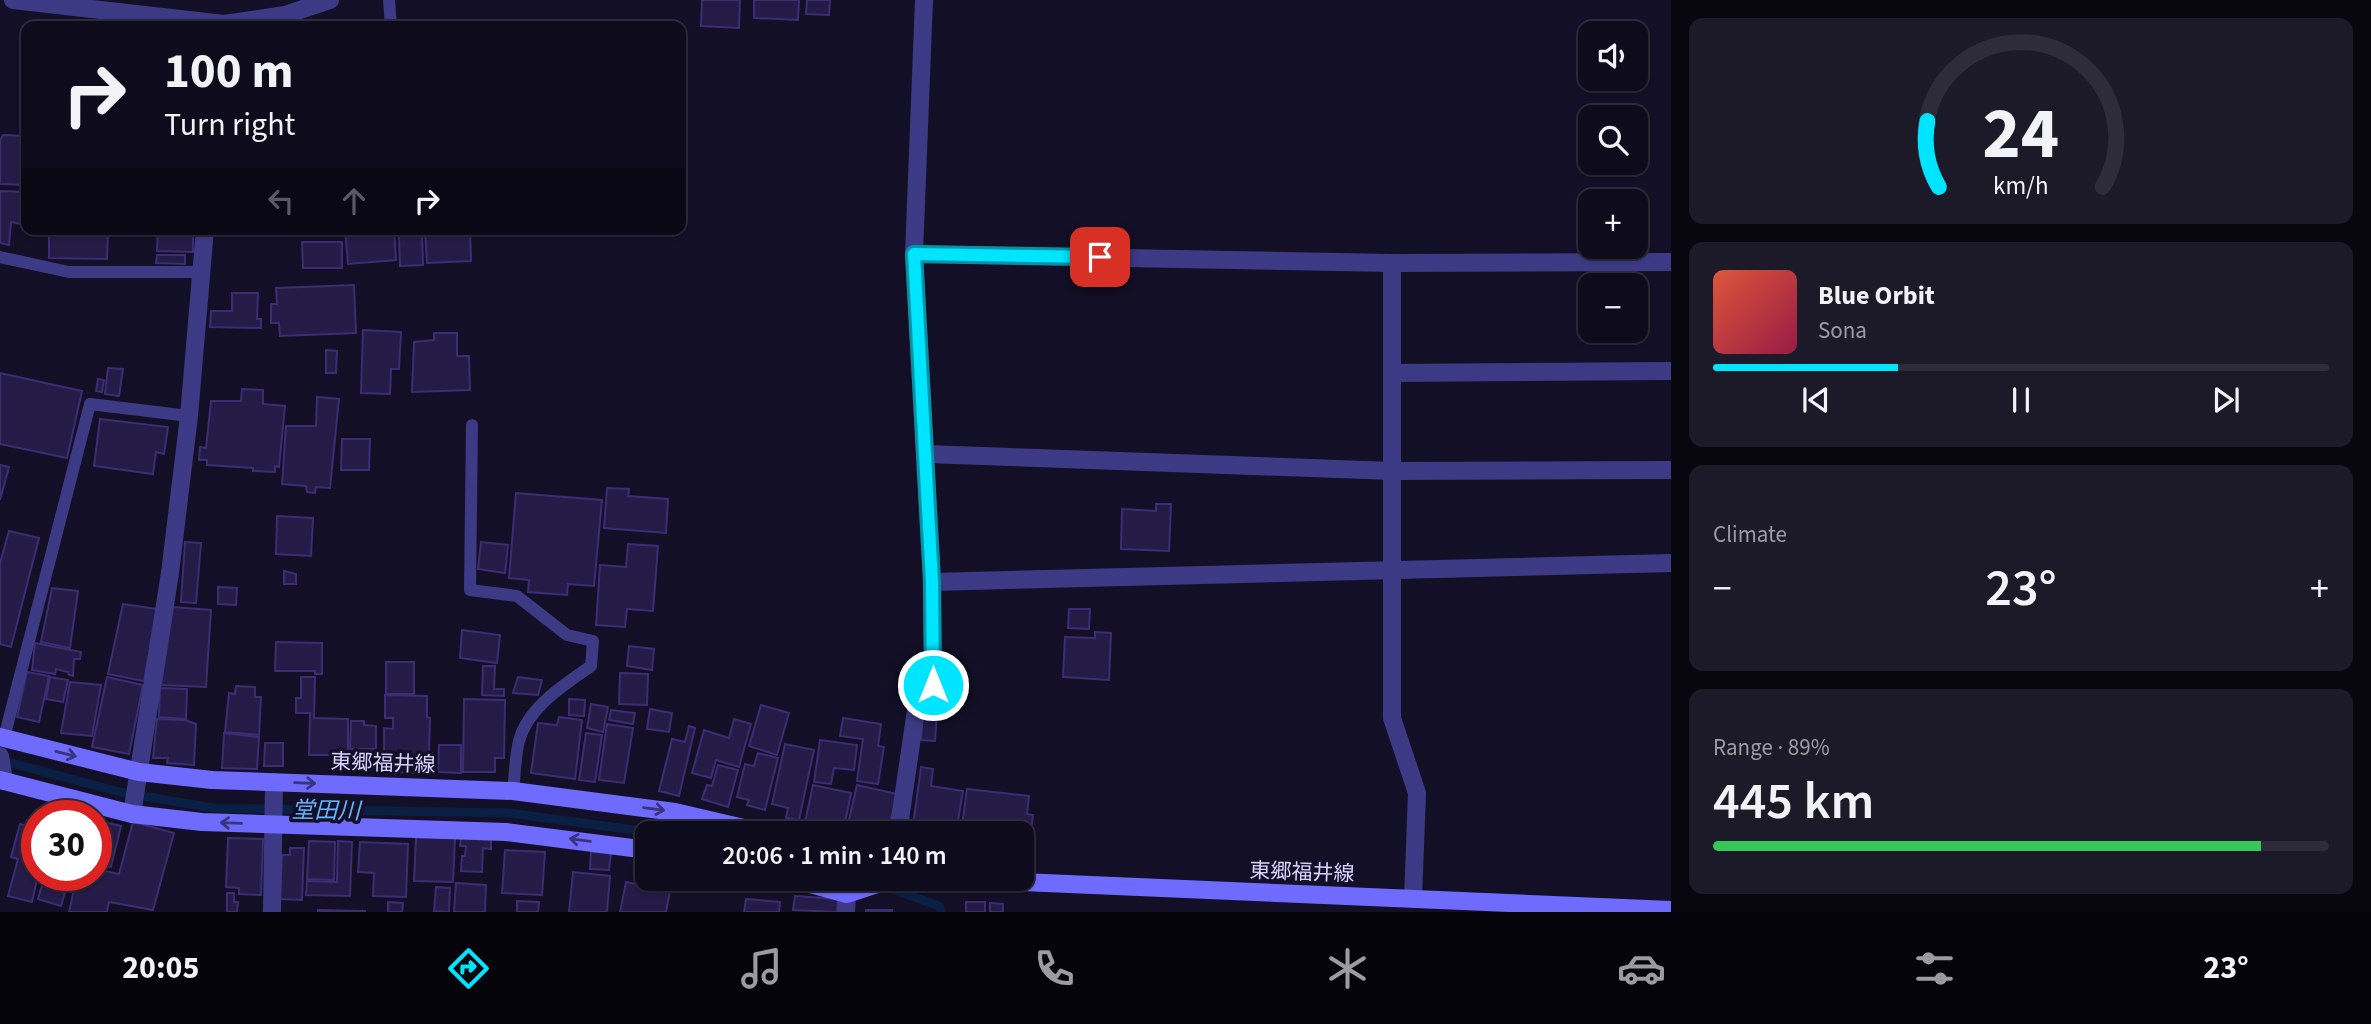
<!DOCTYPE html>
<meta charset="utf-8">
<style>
body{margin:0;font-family:"Source Sans 3","Noto Sans JP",sans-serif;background:#1c1929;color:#f1f3f6;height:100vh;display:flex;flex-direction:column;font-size:26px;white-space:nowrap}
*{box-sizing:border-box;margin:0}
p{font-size:23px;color:#9b9ba3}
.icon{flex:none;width:38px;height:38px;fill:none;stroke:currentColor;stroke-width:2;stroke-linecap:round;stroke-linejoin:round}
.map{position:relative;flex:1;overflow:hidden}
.side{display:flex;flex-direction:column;gap:18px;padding:18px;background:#08060f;width:700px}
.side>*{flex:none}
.top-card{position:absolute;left:21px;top:21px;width:665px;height:214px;border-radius:14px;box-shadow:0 2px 5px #0004,0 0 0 2px #2e2b3b;background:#0e0b1c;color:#f1f3f6;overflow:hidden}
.fabs{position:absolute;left:1578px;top:21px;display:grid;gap:14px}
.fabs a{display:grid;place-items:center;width:70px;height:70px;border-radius:14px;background:#0e0b1c;box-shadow:0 2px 5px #0004,0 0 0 2px #2e2b3b;font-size:35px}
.speed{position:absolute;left:21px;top:800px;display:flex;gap:14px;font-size:35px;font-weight:700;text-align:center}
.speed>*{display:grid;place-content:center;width:91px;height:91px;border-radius:50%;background:#0e0b1c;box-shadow:0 2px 5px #0004,0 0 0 2px #2e2b3b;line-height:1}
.speed .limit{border:10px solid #d22;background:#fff;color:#111}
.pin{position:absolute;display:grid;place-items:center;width:60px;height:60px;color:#fff;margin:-30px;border-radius:14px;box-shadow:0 4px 10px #0006}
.me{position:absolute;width:77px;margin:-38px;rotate:0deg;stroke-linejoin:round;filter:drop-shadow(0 0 5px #0008)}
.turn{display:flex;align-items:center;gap:24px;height:147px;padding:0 28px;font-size:32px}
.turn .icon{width:91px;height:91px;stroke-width:2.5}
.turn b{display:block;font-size:49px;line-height:60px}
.lanes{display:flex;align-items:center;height:66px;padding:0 28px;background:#0003;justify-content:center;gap:35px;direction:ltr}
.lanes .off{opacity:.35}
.big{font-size:52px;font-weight:600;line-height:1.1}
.side .card{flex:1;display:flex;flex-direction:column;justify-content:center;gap:10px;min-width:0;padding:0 24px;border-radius:14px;background:#1c1929}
.side .dial{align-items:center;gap:0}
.dial svg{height:182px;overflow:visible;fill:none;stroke:#2e2b3b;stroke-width:7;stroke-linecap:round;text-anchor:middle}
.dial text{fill:#f1f3f6;stroke:none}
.song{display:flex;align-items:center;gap:21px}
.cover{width:84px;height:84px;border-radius:10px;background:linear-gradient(135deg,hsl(10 70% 55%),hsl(340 70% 35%))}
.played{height:7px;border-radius:4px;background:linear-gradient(90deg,#00e5ff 30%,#2e2b3b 30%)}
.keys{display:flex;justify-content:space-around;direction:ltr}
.heat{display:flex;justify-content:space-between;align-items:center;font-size:38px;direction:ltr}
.charge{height:10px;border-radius:5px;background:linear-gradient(90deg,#34c759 89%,#2e2b3b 0)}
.trip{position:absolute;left:635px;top:821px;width:399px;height:70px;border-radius:14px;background:#0e0b1c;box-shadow:0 2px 5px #0004,0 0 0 2px #2e2b3b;font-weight:600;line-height:70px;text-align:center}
.dock{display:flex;height:112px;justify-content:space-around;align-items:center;background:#06040b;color:#9b9ba3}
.dock .icon{width:49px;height:49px}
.dock .selected{color:#00e5ff}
.dock b{font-size:32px;color:#f1f3f6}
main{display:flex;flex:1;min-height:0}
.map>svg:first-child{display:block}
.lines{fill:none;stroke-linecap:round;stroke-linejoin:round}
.stream{stroke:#0a1f44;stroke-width:9}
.building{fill:#241b47;stroke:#3b2d73;stroke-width:2}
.service{stroke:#3d3a85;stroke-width:12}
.minor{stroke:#3d3a85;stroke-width:18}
.secondary{stroke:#6f6bff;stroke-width:18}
.oneway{stroke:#38347d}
.route-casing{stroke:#0095a6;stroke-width:18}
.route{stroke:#00e5ff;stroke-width:12}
.labels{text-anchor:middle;stroke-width:7;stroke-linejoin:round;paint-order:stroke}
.street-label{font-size:21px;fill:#d9d4ff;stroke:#130f26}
.water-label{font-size:23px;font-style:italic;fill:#62b6ff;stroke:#130f26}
</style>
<main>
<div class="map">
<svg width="1671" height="912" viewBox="0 0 1671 912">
<rect width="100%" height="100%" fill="#130f26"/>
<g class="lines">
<g class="stream">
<polyline points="0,760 120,792 213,808 509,813 656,833"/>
<polyline points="862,878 939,906 942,912"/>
</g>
</g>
<g class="building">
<polygon points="702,0 740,0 739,28 701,26"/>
<polygon points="754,0 799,0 798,20 754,18"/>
<polygon points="807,0 830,0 829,15 806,14"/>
<polygon points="3,135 26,136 26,185 0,184 0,141"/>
<polygon points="0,191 26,192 21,224 11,222 9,245 0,243"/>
<polygon points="49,229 108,229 107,259 49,258"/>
<polygon points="158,229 193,229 193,252 157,251"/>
<polygon points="345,229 394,229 396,260 348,264"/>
<polygon points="425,229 470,229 471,261 427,263"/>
<polygon points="422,234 423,265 400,266 399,235"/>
<polygon points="302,242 342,242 342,268 303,268"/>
<polygon points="157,255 185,255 185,264 156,263"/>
<polygon points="354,285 356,333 280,336 279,323 271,323 271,304 277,304 276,288"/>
<polygon points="232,293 258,293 257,319 261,319 261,328 210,327 211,311 232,311"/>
<polygon points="363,330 401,332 399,369 391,369 390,394 361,393"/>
<polygon points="434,333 457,333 457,356 469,356 470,390 412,392 414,342 434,340"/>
<polygon points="326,350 337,351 336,373 326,373"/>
<polygon points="108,368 123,369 119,396 105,394"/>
<polygon points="0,373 82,391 67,458 0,444"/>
<polygon points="98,379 104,380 102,392 96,391"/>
<polygon points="242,389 263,390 263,404 285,406 279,467 275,466 275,472 253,471 253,468 207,465 207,460 199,460 200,447 206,448 211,401 241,401"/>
<polygon points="317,397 339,399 330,488 316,487 315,493 307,492 306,486 282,484 286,426 316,426"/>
<polygon points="100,419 168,427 164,454 156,452 153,474 94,466"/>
<polygon points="342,439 370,439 369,470 341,470"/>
<polygon points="0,465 9,467 0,500"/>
<polygon points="607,488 629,489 628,496 668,499 666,533 604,528"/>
<polygon points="516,493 602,500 594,586 568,584 567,595 528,592 529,580 509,578"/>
<polygon points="1156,504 1171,504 1169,551 1121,549 1122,509 1156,511"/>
<polygon points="277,516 313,518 311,556 276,554"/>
<polygon points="9,531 39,538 11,647 0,644 0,563"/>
<polygon points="185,542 201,543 196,603 181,602"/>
<polygon points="481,542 508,545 505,573 478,569"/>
<polygon points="628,544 658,546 653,611 627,609 625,627 596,625 600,565 626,567"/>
<polygon points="284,571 296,574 296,584 284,584"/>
<polygon points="218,587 237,588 236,605 218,604"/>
<polygon points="52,588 78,591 70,648 41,642"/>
<polygon points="123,604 157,609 144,681 108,674"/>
<polygon points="173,607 211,610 206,687 161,685"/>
<polygon points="1069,609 1090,609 1089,629 1068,628"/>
<polygon points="462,630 500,635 497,663 460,658"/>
<polygon points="1095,632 1111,633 1109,680 1063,677 1065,637 1095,638"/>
<polygon points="276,642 322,643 322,674 315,674 315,671 275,671"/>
<polygon points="35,643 81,652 80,659 74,659 73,676 69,675 68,672 56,669 55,674 32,670"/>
<polygon points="629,646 654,649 652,670 627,666"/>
<rect x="386" y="662" width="28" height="32"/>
<polygon points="483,666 495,666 494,689 504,689 504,696 482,695"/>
<polygon points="27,672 49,676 39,722 17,717"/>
<polygon points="620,673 648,674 647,705 619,704"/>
<polygon points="50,677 68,680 63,702 46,699"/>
<polygon points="107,677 143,685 129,754 92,747"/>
<polygon points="301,677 315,677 314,718 348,719 348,755 309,755 310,713 296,713 296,698 301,698"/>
<polygon points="518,677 542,680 538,695 513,693"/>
<polygon points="70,682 101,685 92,736 61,733"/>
<polygon points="236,686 255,687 255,697 261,697 259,735 225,732 229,693 235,694"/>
<polygon points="160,688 187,689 186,719 159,717"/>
<polygon points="385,695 427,696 427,717 430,718 429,755 425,755 425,773 384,772 384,728 393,729 393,718 385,718"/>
<polygon points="464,699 505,700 504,758 495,758 495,772 463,772"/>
<polygon points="569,699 585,700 584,716 569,715"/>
<polygon points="591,704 608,707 603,732 587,728"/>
<polygon points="761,705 789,713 777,755 749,746"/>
<polygon points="650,709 672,713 669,732 647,729"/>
<polygon points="611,710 635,713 633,724 609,720"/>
<polygon points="923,710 937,711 935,741 921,740"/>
<polygon points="559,717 582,720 575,779 531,773 538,723 557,725"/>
<polygon points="843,718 881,724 878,746 884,747 878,784 857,781 863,739 840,736"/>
<polygon points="157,719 185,720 196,724 194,765 167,763 168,758 153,758"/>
<polygon points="734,719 751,724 739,767 716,760 711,778 692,773 704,730 729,738"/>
<polygon points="351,721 364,721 364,725 376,726 376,749 350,749"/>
<polygon points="607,724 633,728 624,783 599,780"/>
<polygon points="689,726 695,728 679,796 659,791 672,739 685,742"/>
<polygon points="224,733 259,737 257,769 222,768"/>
<polygon points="586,733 602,735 595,782 579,780"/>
<polygon points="820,740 857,745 854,770 834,768 831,784 814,782"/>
<polygon points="265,743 283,743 283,766 264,766"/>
<polygon points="785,744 814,750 799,820 786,818 788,808 772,804"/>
<polygon points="439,745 461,745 461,773 438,772"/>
<polygon points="758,753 778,758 765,810 747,805 749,800 737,797 745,764 754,766"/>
<polygon points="718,765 738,770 728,807 702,799 707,785 712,786"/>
<polygon points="921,767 933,769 931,786 963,791 956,833 912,833"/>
<polygon points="813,785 851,793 843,833 804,827"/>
<polygon points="857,785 897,794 888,833 846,833"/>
<polygon points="967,789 1029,796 1027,814 1033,815 1030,841 1022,840 1022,833 961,833"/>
<polygon points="45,807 56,809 55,816 43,816"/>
<polygon points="27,820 37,822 38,875 32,902 8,896 18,859 11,857 20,824 26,826"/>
<polygon points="96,820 121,826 111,867 96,863"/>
<polygon points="133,822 174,833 153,910 109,902 107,912 69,912 77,875 96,875 96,869 119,874"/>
<polygon points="416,837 455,838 453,882 414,881"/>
<polygon points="228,838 263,839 261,895 239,894 239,888 226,887"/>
<polygon points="461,838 491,840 491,849 483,848 482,872 461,871 462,856 465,856 466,846 460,846"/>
<polygon points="309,841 335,842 334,880 307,879"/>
<polygon points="338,841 352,842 350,896 306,895 307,881 337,882"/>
<polygon points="360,842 408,844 406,897 373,896 374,873 358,872"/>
<polygon points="290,848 304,848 302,900 280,899 282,855 290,855"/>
<polygon points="505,850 545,852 542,895 502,893"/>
<polygon points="591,852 611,853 609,870 590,869"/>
<polygon points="573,872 610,876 607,912 569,912"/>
<polygon points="45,875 70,875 61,906 38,899"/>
<polygon points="666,878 693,878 692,884 666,881"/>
<polygon points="626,882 670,891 666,912 620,912"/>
<polygon points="456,883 486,885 485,912 454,912"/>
<polygon points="436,887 450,888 449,912 434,911"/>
<polygon points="227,893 234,893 234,902 238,902 237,912 227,912"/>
<polygon points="795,896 838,899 837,912 793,910"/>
<polygon points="746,899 780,902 779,912 744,912"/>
<polygon points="517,901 539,902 538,912 517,912"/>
<polygon points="388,902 403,903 402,912 388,912"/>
<rect x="966" y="902" width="19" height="10"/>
<polygon points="990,903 1003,904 1003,912 990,912"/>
<polygon points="318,910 365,911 365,912 318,912"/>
<rect x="866" y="910" width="26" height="2"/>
</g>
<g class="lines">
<g class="service">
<polyline points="389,0 391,26"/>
<polyline points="0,257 69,272 201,272"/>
<path d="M472 425 470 590 517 596 567 635 593 641 591 666C564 685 528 707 519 741 515 757 515 775 513 791"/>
<polyline points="4,738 90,404 189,416"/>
</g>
<g class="minor">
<polyline points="13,0 224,24 285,15 330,0"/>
<polyline points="914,254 1392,263 1671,262"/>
<polyline points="1392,263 1392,718 1417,793 1413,899"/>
<polyline points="1392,373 1671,371"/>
<polyline points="926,454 1392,471 1671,470"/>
<polyline points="932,582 1671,563"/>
<polyline points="0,756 4,781"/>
<polyline points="132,814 170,573 189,416 205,229"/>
<polyline points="898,833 917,703 933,685 932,582 914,254 924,0"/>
<polyline points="272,912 274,782"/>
<polyline points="846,912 847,894"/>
</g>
<g class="secondary">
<polyline points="0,737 139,772 212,780 513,791 675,812 765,833"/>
<polyline points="0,780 132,814 202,822 506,832 648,850"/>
<polyline points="788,878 847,894 896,878"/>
<polyline points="932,878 1671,910"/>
</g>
</g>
<defs><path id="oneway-shaft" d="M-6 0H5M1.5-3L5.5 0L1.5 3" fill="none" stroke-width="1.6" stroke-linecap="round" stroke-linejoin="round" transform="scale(1.75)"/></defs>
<g class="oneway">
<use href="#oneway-shaft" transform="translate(66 754) rotate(14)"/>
<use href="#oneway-shaft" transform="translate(305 783) rotate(2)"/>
<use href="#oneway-shaft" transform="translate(654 809) rotate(7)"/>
<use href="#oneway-shaft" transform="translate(231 823) rotate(-178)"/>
<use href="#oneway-shaft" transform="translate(580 840) rotate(-172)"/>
</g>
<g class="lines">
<defs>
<polyline id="route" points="933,685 932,582 914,254 1100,257"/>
</defs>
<use href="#route" class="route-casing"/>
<use href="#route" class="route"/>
</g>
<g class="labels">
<g class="street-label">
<text transform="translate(383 763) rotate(2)" y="7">東郷福井線</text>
<text transform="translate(1302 872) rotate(2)" y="7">東郷福井線</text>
</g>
<g class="water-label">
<text transform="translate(326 810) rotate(1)" y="8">堂田川</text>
</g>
</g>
</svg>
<div class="fabs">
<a><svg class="icon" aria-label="sound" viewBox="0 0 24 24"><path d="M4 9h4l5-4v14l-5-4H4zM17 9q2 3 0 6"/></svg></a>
<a><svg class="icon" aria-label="search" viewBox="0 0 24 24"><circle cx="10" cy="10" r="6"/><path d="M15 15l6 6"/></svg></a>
<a>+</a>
<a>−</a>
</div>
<div class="speed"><div class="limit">30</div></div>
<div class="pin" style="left:1100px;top:257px;background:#d93025"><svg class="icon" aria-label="arrive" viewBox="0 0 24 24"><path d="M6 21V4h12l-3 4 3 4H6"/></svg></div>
<svg class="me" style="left:933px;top:685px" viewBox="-20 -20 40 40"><circle r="17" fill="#00e5ff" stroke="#fff" stroke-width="3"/><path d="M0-11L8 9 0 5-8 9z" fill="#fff"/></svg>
<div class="trip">20:06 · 1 min · 140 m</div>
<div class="top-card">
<div class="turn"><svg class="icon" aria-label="right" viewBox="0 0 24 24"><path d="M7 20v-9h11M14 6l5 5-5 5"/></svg><div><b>100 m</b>Turn right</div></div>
<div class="lanes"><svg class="icon off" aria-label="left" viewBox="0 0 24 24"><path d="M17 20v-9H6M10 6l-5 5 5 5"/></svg><svg class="icon off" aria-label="ahead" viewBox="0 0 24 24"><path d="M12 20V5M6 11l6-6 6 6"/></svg><svg class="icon" aria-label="right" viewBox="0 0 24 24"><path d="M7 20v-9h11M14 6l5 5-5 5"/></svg></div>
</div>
</div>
<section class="side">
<div class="card dial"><svg viewBox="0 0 100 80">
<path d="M14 69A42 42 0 1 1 86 69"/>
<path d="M14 69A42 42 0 0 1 9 40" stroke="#00e5ff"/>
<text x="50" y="56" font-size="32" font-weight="700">24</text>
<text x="50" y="72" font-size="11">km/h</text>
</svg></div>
<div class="card">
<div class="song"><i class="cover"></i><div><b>Blue Orbit</b><p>Sona</p></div></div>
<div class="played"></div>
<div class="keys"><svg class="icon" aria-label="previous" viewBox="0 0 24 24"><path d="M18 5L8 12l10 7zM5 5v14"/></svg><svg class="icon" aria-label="pause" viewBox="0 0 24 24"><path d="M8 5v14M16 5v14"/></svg><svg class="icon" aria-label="next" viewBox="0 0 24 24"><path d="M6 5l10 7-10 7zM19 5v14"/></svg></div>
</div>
<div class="card"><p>Climate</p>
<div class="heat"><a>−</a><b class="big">23°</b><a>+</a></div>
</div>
<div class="card"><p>Range · 89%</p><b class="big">445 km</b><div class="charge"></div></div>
</section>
</main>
<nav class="dock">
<b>20:05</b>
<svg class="icon selected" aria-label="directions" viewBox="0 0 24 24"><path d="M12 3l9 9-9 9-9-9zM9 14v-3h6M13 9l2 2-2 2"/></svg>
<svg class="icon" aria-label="music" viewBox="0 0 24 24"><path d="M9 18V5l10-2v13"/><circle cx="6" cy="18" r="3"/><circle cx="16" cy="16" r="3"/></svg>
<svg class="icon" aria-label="phone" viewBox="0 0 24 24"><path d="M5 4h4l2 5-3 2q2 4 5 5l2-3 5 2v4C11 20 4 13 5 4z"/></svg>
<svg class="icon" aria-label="climate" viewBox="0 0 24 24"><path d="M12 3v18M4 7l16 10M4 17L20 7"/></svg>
<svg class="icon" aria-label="car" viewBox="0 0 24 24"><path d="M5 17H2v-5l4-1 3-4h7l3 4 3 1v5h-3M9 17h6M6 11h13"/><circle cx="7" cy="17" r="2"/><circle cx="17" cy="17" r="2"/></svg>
<svg class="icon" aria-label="filters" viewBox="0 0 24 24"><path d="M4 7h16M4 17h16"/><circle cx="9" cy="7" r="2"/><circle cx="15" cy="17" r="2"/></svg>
<b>23°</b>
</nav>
